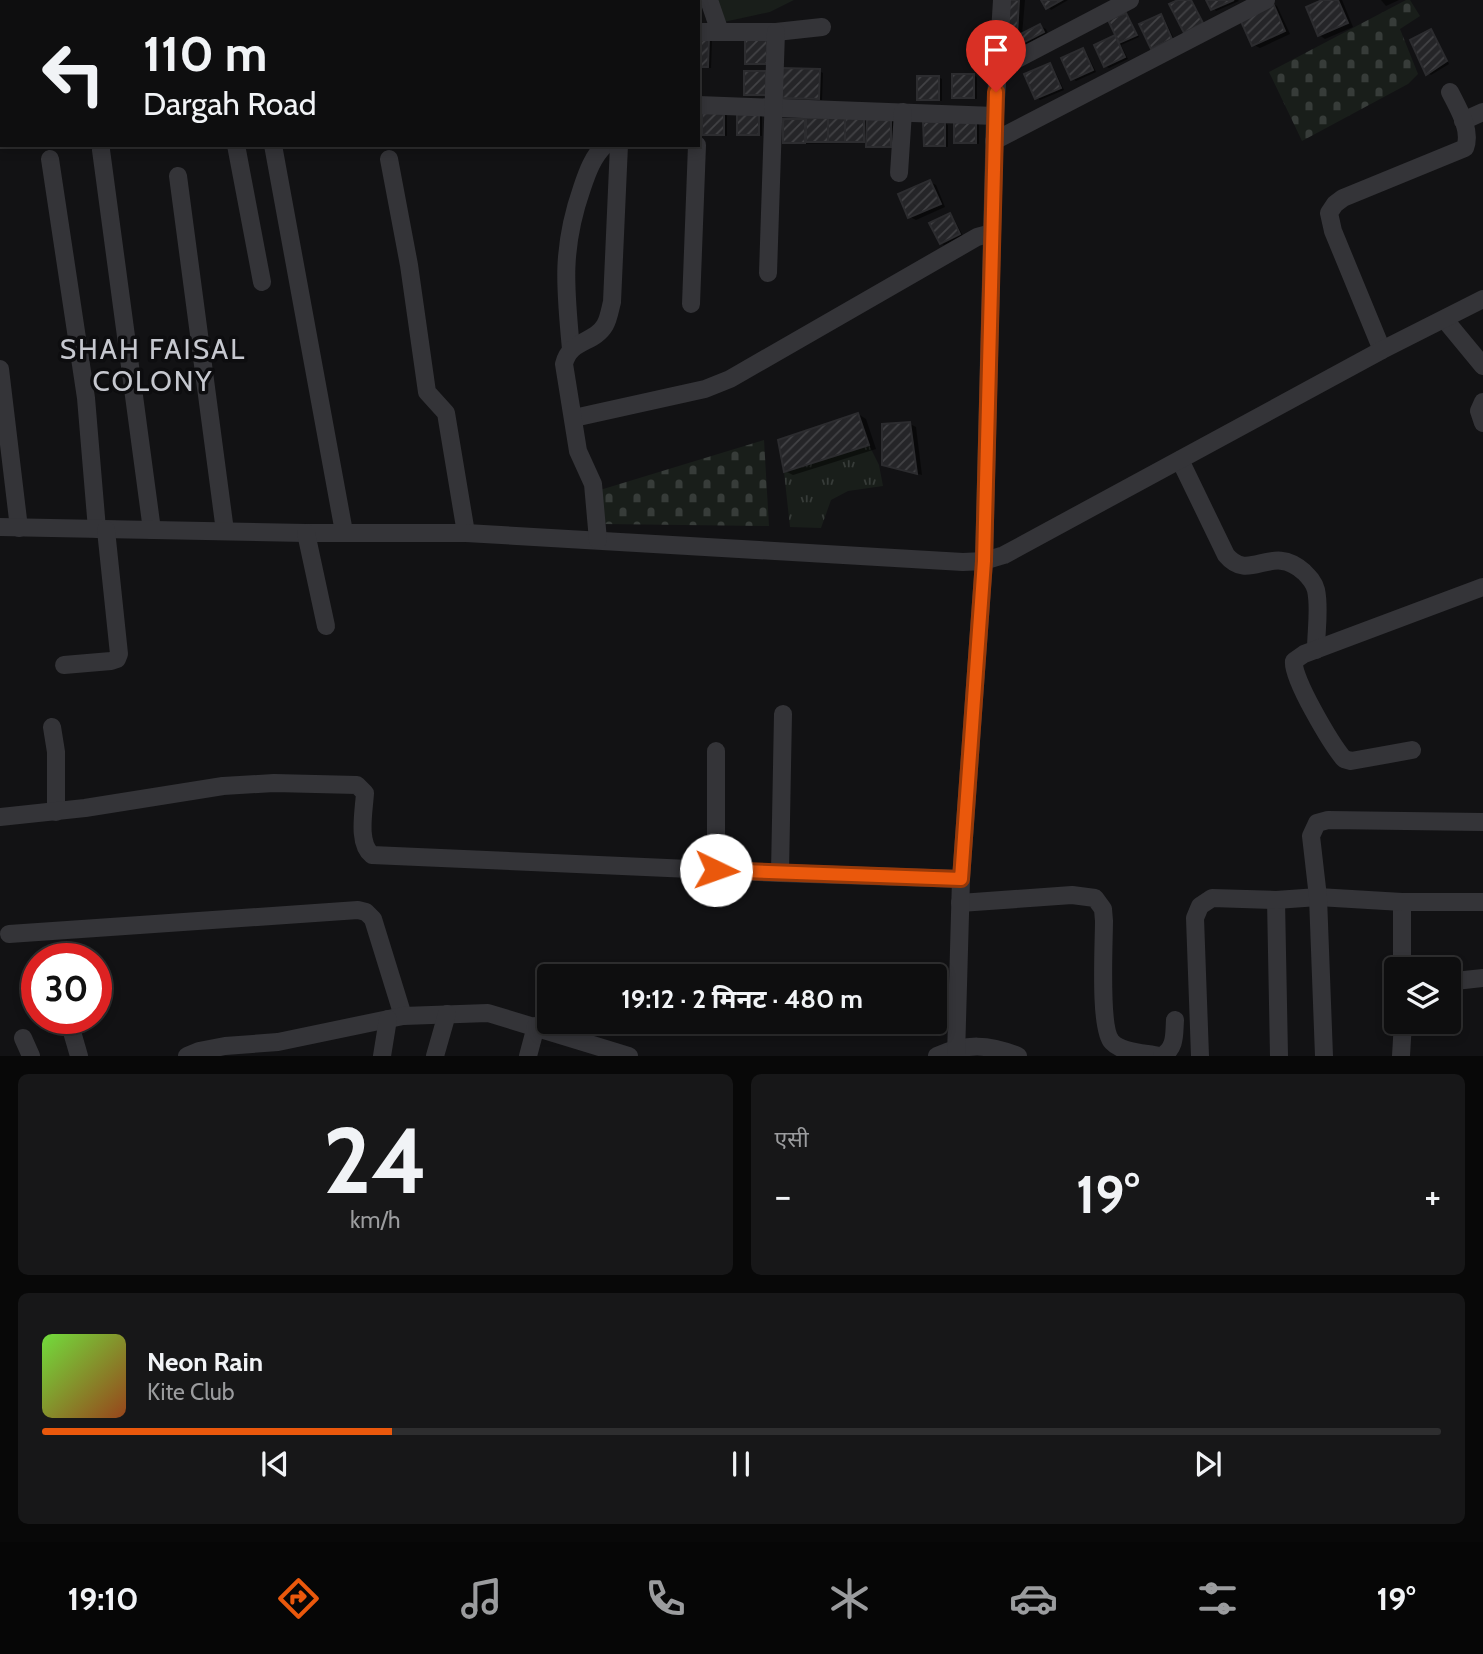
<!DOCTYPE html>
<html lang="hi">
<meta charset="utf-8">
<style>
body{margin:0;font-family:Cabin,"Noto Sans Devanagari",sans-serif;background:#171718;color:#f1f3f6;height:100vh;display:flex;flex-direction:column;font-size:26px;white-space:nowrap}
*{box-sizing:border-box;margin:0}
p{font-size:23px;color:#9b9c9e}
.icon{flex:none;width:38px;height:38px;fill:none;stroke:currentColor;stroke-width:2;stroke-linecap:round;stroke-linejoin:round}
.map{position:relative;height:1056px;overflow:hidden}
.sheet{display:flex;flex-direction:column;gap:18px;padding:18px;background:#080808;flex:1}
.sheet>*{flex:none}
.top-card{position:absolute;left:0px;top:0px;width:700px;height:147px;box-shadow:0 4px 10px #0003,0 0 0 2px #2e2e2f;background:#0e0e0f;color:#f1f3f6;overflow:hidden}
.buttons{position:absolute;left:1384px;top:957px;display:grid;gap:14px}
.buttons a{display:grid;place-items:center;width:77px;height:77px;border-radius:7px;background:#0e0e0f;box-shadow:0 4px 10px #0003,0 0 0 2px #2e2e2f;font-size:35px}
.speed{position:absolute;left:21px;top:943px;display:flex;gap:14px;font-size:35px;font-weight:700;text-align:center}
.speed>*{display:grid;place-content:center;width:91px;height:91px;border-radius:50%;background:#0e0e0f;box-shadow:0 4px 10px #0003,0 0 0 2px #2e2e2f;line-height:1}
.speed .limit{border:10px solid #d22;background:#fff;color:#111}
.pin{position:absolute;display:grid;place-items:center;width:60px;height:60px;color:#fff;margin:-72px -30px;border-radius:50% 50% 50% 0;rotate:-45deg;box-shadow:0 0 7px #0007}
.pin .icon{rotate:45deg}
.me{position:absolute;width:77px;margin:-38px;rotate:93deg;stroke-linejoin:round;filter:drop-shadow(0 0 5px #0008)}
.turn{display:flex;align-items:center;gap:24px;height:147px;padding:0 28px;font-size:32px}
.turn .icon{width:91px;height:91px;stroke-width:2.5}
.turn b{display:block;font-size:49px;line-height:60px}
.big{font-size:52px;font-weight:700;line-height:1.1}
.sheet .tile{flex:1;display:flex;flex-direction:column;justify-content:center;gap:10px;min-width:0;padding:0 24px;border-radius:10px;background:#171718}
.sheet .dial{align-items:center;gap:0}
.dial b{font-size:91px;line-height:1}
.song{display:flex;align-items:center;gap:21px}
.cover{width:84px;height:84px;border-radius:10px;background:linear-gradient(135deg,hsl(100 70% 55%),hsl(20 70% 35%))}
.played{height:7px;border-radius:4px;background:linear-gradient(90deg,#ea580c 25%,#2e2e2f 25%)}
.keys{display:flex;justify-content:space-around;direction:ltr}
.heat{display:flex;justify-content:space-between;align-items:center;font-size:38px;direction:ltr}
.sheet .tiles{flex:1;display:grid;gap:18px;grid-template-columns:1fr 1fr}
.tile:last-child{grid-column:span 2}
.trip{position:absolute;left:537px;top:964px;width:410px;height:70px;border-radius:7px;background:#0e0e0f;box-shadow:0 4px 10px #0003,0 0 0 2px #2e2e2f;font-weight:700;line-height:70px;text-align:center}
.tabs{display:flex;height:112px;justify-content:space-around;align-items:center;background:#060606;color:#9b9c9e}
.tabs .icon{width:49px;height:49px}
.tabs .active{color:#ea580c}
.tabs b{font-size:32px;color:#f1f3f6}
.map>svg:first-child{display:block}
.grass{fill:url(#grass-tufts)}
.cemetery{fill:url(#cemetery-stones)}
.pitch{fill:#191e1a}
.shadow{fill:#0007}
.building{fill:url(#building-hatch);stroke:#2c2c2f;stroke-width:2}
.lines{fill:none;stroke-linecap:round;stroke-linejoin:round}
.minor{stroke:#343438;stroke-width:18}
.route-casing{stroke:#983908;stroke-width:18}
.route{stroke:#ea580c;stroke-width:12}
.labels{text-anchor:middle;stroke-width:7;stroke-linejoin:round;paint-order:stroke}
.neighbourhood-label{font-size:28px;letter-spacing:2px;fill:#c6c8cf;stroke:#0d0d0f}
</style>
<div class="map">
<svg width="1483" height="1056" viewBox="0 0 1483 1056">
<defs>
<pattern id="grass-tufts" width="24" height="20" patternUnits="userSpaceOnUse" patternTransform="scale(1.75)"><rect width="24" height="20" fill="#191e1a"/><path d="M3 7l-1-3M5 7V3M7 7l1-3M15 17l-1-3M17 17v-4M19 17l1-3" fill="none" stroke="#373c39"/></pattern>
<pattern id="cemetery-stones" width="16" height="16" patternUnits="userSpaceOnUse" patternTransform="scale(1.75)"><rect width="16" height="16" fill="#191e1a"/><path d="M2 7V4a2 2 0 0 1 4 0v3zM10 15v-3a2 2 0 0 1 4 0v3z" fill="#373c39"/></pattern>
<pattern id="building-hatch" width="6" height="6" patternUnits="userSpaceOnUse" patternTransform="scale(1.75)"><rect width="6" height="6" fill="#252528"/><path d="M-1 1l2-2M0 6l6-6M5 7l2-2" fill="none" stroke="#424245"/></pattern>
</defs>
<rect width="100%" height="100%" fill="#121214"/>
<polygon class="grass" points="869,445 879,465 883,486 848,491 831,500 821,528 790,527 784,472"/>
<g class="cemetery">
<polygon points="1406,0 1410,0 1420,16 1400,29 1418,74 1408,84 1302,141 1269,72"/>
<polygon points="764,440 769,526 602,524 600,490"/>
</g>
<polygon class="pitch" points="716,0 794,0 770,12 724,22"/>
<g class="shadow">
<polygon points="1012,0 1025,0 1022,35 1040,26 1046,29 1049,36 1016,52 1006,46"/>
<polygon points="1043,0 1068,0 1051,10"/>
<polygon points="1208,0 1238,0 1239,1 1216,11"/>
<polygon points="1327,0 1342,0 1353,27 1325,39 1319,35"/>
<polygon points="1381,0 1399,0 1386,6"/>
<polygon points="1271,3 1277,6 1290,34 1260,48 1254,45"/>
<polygon points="1126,15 1129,17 1139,37 1121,45 1128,59 1109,68 1105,66 1096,46 1118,36"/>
<polygon points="1160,16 1164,18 1175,41 1156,50 1153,48"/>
<polygon points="1431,31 1434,33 1449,64 1431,75 1428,73"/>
<polygon points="698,39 712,41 711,68 698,68"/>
<polygon points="1083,50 1086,52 1096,72 1076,81 1073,79"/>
<polygon points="1050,65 1053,67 1064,90 1040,100 1037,98"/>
<polygon points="819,71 823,73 822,100 783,97"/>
<polygon points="974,75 977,77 977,99 954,97"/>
<polygon points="938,77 942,79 942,101 919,99"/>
<polygon points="704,113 727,115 727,136 704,134"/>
<polygon points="738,113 762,115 762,136 739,134"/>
<polygon points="894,117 894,148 871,148 868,143 788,144 785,142 804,120 808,122 864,120 868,123"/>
<polygon points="955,120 979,123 979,144 956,142"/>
<polygon points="945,123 948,125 948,147 925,145"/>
<polygon points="930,182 936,185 945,207 916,220 910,217"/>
<polygon points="950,215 953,217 963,236 944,245 941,243"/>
<polygon points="858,414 866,419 876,449 793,475 785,471"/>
<polygon points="910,424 916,427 922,475 884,464"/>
</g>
<g class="building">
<polygon points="1010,0 1019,0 1017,36 1040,24 1044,32 1009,50 1005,47"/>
<polygon points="1041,0 1062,0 1046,9"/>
<polygon points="1178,0 1191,0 1203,23 1184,33 1169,4"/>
<polygon points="1206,0 1234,0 1211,10"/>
<polygon points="1322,0 1338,0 1348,23 1318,36 1306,7"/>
<polygon points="1272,1 1285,31 1252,46 1239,17"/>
<polygon points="1126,13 1137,35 1119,43 1108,20"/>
<polygon points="1161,14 1172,39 1151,49 1139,24"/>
<polygon points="1431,29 1447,61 1426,75 1410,40"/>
<polygon points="1115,35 1125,57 1104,67 1094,45"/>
<polygon points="698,37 709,38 708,67 698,67"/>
<rect x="745" y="40" width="22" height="24"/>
<polygon points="1083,48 1093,70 1071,80 1061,58"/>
<polygon points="1050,63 1061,88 1035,99 1024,74"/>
<polygon points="782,68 820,69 819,99 782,98"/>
<rect x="744" y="71" width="22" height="24"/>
<rect x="952" y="74" width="22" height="24"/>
<rect x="917" y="76" width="22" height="24"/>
<rect x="702" y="111" width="22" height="24"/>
<rect x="737" y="111" width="22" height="24"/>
<polygon points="867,113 891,114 891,147 866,147"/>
<rect x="806" y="118" width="22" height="24"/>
<rect x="828" y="118" width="17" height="24"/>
<rect x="845" y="118" width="19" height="24"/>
<rect x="783" y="119" width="22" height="24"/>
<rect x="954" y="119" width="22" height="24"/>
<polygon points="923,122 945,122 945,146 924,146"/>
<polygon points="930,180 941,204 908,218 898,194"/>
<polygon points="950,213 960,234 940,244 929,223"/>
<polygon points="858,413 869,445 784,472 778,440"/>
<polygon points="910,422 917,474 882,465 882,424"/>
</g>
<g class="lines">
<g class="minor">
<polyline points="35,0 35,2"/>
<polyline points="189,0 189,2"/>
<polyline points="300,0 301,2"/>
<polyline points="511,0 512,2"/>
<polyline points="621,0 622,2"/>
<polyline points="709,0 720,32"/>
<polyline points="0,4 2,10"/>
<polyline points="698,32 776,32 822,27"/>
<polyline points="998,69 1130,0"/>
<polyline points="698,105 995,116"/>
<polyline points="1463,121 1483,112"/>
<polyline points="994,141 1266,0"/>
<polyline points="236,145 262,282"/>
<polyline points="273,145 344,532"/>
<polyline points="101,150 152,530"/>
<polyline points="50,159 86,398 97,529"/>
<polyline points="389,159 409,265 427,392 446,413 466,533"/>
<polyline points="899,173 903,112"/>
<polyline points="178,176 225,531"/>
<polyline points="768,273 776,32"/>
<polyline points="691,304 697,145"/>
<polyline points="1445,320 1483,366"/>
<path d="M571 349C565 287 561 248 582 188 587 173 593 156 605 145"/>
<path d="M1382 350 1333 231 1329 213 1335 204 1343 198 1465 148C1472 130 1458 108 1450 92"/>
<polyline points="0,369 19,528"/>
<polyline points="1483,402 1479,411 1483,423"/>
<polyline points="574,418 705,389 730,379 977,237 992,233"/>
<path d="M1180 460 1226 555C1250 584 1271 542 1304 572 1309 577 1314 582 1316 590 1320 608 1316 631 1316 650"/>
<polyline points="0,527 306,533 466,533 963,562 984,561 1004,555 1382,350 1483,299"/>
<polyline points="306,533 326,626"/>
<path d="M598 540 593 484 578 451 564 364C570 339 594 344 605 325 609 318 610 309 612 302L619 145"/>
<polyline points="64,665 111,661 117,659 119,654 106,530"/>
<polyline points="52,727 56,752 56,812"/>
<path d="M1412 750 1351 761 1344 759C1332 745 1291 677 1294 661L1304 654 1483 587"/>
<polyline points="716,751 716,870"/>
<path d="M0 817 85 808 223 786 274 783 357 785 365 793C364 811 357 843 372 855L780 873 961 879"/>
<polyline points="780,873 783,714"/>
<polyline points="1276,900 1279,1056"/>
<polyline points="1402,902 1402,970"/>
<path d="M960 903 1072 895 1095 898 1103 909 1104 921C1104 943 1099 1029 1112 1042 1122 1053 1146 1053 1159 1056"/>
<polyline points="9,934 358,910 366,912 373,919 403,1016"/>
<polyline points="1455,981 1483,978"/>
<polyline points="68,1018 79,1056"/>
<polyline points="23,1038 31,1056"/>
<polyline points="187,1056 199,1051 225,1046 278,1042 403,1016 488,1013 629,1056"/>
<polyline points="382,1056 388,1019"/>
<polyline points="435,1056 447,1014"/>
<polyline points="528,1056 536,1026"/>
<path d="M937 1056C966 1043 989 1044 1018 1056"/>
<polyline points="956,1056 961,879 984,561 995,116 1002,0"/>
<path d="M1162 1056C1176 1048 1174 1034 1175 1020"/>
<polyline points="1200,1056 1195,918 1200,906 1212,898 1276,900 1318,897 1402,902 1483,902"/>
<polyline points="1324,1056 1318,897 1311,836 1317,823 1328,820 1483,822"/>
<polyline points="1401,1056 1403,1022"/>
</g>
</g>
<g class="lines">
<defs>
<polyline id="route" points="716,870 961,879 984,561 996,92"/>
</defs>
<use href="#route" class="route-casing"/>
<use href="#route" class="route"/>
</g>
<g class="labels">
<g class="neighbourhood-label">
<text x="153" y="359">SHAH FAISAL<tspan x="153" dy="32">COLONY</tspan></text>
</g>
</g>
</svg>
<div class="buttons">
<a><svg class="icon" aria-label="layers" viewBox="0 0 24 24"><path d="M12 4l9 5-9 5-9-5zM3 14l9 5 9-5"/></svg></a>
</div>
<div class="speed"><div class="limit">30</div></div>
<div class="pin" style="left:996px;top:92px;background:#d93025"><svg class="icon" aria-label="arrive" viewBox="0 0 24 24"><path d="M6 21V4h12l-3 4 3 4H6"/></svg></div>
<svg class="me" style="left:716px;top:870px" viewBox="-20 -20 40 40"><circle r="19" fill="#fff"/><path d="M0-13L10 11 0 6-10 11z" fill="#ea580c"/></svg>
<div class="trip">19:12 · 2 मिनट · 480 m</div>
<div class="top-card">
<div class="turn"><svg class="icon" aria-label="left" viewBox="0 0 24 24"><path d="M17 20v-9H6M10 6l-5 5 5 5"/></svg><div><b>110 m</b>Dargah Road</div></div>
</div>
</div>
<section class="sheet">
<div class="tiles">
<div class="tile dial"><b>24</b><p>km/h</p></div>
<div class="tile"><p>एसी</p>
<div class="heat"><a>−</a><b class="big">19°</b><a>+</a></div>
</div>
<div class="tile">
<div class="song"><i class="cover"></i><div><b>Neon Rain</b><p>Kite Club</p></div></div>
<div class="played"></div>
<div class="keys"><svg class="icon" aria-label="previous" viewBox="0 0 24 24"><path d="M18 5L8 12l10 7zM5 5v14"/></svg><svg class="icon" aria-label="pause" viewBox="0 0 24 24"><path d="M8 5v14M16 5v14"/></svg><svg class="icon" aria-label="next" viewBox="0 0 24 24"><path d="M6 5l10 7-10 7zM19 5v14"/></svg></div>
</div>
</div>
</section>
<nav class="tabs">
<b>19:10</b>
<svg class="icon active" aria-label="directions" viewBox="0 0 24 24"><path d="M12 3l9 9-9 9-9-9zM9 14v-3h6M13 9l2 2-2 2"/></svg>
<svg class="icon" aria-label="music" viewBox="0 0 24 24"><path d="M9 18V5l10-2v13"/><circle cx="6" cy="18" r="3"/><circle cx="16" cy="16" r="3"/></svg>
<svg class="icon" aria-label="phone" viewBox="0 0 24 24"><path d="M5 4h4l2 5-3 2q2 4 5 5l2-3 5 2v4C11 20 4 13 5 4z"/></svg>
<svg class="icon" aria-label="climate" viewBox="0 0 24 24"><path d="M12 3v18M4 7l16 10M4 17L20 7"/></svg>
<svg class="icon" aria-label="car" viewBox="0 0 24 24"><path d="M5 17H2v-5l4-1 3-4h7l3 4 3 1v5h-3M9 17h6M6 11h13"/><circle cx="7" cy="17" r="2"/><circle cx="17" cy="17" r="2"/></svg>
<svg class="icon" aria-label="filters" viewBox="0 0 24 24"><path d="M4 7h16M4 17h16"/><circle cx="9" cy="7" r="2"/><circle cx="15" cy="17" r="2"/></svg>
<b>19°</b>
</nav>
